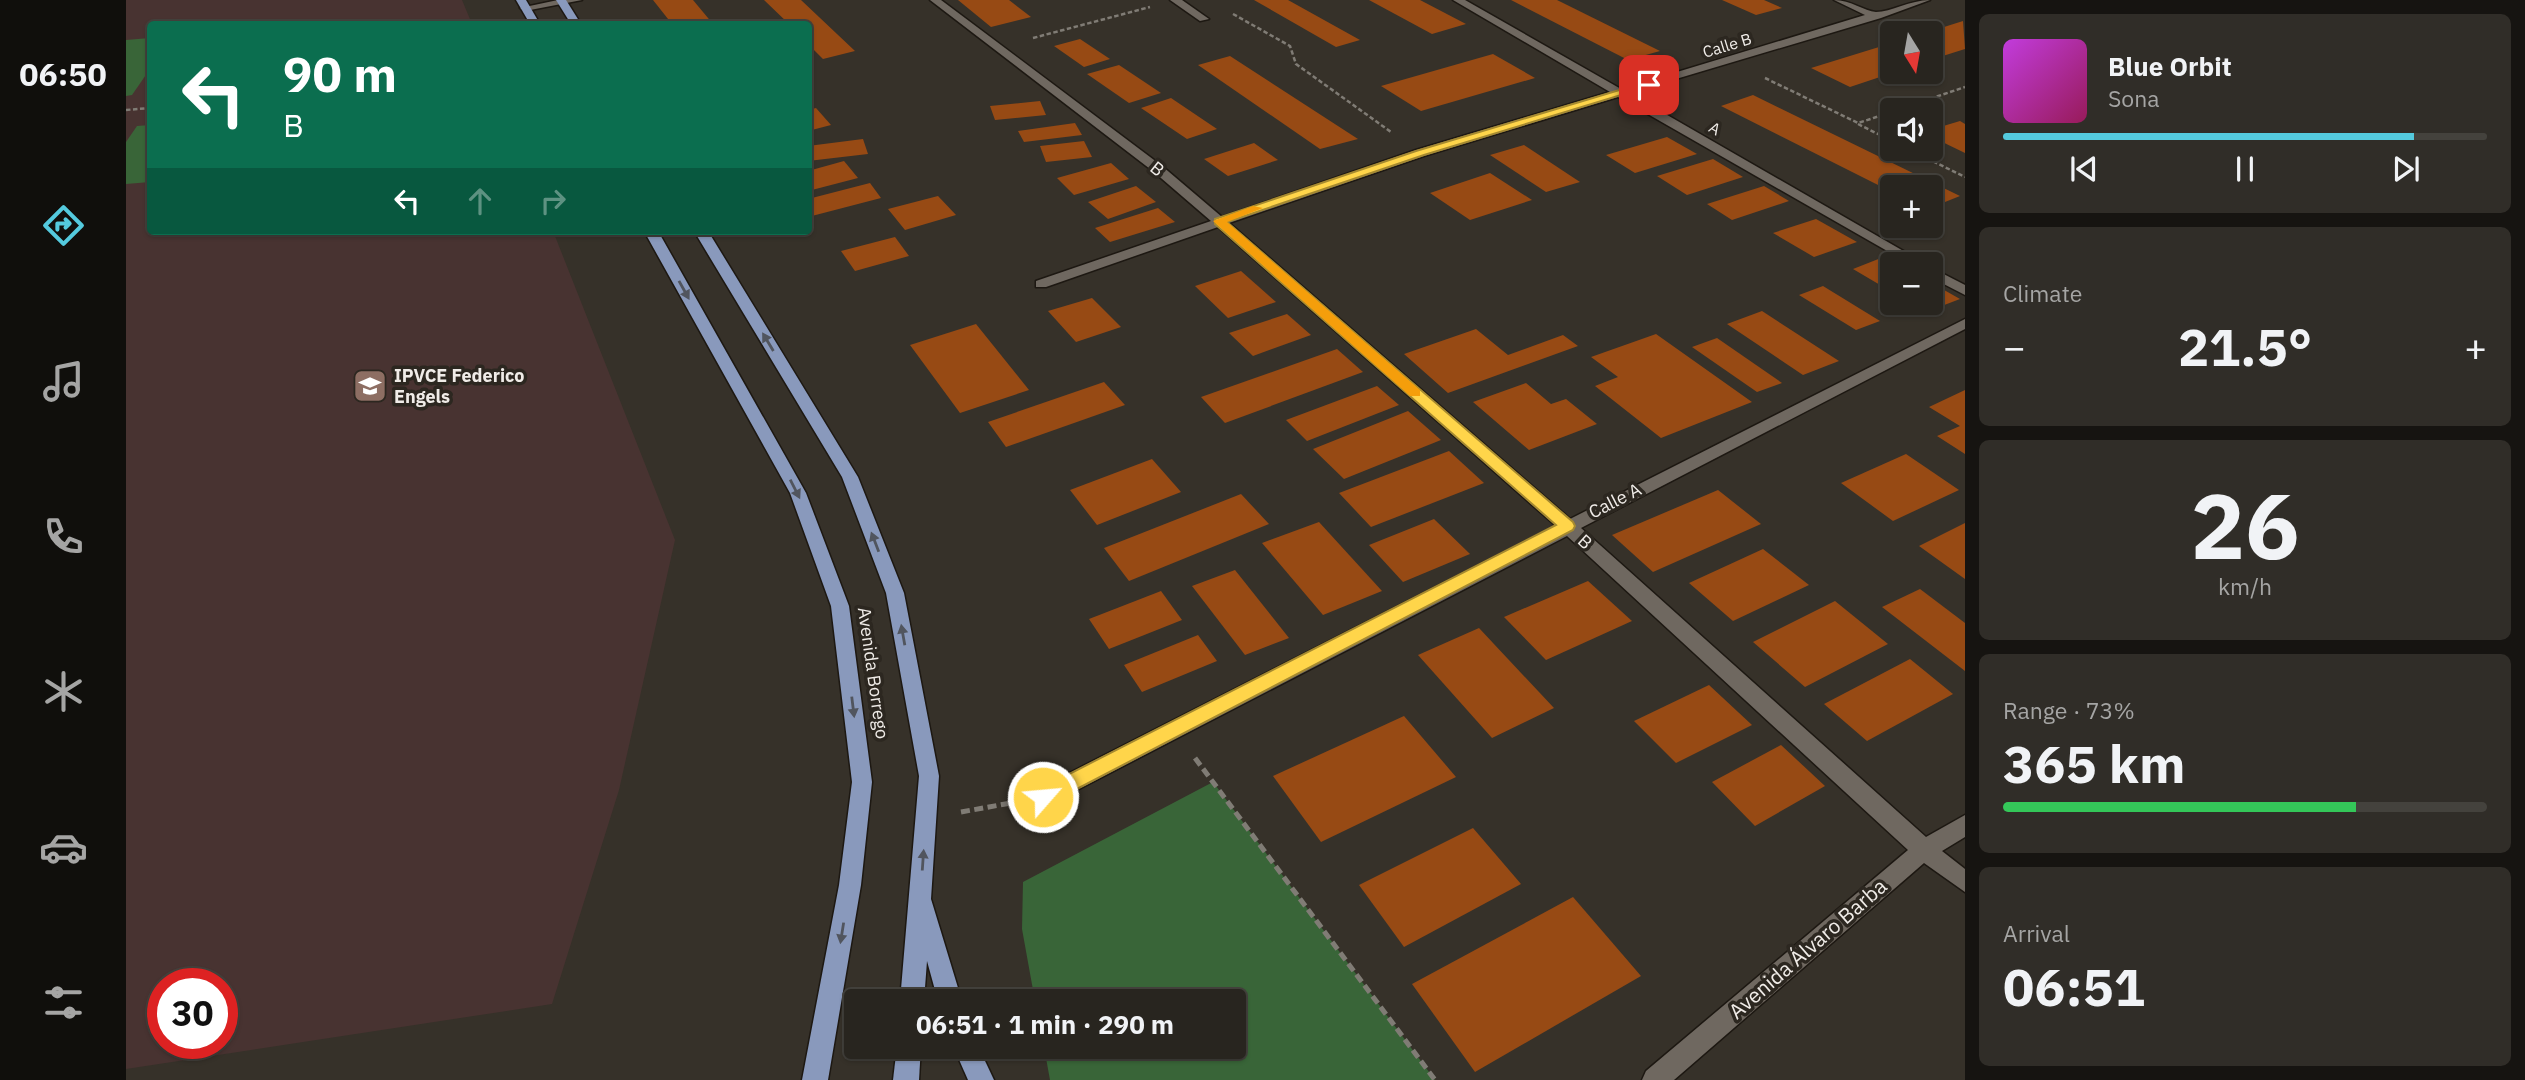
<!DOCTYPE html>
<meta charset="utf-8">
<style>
body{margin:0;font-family:"IBM Plex Sans",sans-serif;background:#302d28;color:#f1f3f6;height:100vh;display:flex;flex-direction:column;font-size:26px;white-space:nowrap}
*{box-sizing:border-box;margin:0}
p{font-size:23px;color:#a5a5a4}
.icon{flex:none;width:38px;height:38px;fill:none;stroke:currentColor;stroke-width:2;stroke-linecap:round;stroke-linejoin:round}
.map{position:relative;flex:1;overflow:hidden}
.panel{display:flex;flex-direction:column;gap:14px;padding:14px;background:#161411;width:560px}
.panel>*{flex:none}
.hud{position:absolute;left:21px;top:21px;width:665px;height:214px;border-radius:7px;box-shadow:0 2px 5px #0004,0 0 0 2px #44423d;background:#0b6e4f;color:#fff;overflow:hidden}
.needle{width:46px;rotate:169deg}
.buttons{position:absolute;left:1754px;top:21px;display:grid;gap:14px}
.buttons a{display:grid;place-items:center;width:63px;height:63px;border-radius:7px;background:#28251f;box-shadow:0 2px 5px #0004,0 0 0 2px #44423d;font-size:35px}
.speed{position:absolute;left:21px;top:968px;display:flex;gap:14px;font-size:35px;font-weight:700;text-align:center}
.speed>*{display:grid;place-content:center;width:91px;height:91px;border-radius:50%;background:#28251f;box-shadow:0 2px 5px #0004,0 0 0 2px #44423d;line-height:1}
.speed .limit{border:10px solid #d22;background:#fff;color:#111}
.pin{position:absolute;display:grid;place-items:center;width:60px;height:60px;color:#fff;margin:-30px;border-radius:14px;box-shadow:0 4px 10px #0006}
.me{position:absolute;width:77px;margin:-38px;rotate:63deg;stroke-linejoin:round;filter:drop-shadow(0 0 5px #0008)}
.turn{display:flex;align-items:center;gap:24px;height:147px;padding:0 21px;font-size:32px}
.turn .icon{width:91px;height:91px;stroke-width:2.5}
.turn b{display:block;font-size:49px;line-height:60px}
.lanes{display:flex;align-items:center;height:66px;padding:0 21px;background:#0003;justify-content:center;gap:35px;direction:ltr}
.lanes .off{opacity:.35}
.big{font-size:52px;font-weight:800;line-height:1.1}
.panel .tile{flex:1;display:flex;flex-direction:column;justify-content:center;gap:10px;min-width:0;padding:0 24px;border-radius:10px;background:#302d28}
.panel .dial{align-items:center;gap:0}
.dial b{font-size:91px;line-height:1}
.song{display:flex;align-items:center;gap:21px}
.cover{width:84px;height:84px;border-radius:10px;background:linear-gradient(135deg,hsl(290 70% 55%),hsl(330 70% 35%))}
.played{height:7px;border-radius:4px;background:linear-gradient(90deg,#54cade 85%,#44423d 85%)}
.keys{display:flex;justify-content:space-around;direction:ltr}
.heat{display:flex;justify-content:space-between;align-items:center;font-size:38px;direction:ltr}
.charge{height:10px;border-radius:5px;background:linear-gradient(90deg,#34c759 73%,#44423d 0)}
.trip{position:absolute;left:718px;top:989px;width:402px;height:70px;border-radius:7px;background:#28251f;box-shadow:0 2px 5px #0004,0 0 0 2px #44423d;font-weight:800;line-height:70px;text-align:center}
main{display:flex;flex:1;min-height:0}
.menu{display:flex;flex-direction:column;width:126px;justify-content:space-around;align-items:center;background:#100f0c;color:#a5a5a4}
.menu .icon{width:49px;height:49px}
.menu .selected{color:#54cade}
.menu b{font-size:32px;color:#f1f3f6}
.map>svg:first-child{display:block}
.education{fill:#483331;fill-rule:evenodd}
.green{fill:#396538}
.building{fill:#974a14}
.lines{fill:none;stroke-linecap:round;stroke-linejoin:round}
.minor-casing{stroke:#1d1812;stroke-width:3}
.major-casing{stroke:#1d1812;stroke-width:3}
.path-far1{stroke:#807c75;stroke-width:2.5;stroke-dasharray:4.5 2.5;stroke-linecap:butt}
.path{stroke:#807c75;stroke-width:5;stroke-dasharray:9 4.5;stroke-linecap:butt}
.minor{fill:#6f6860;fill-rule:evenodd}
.major{fill:#8999bc;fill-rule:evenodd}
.oneway{fill:#51555e}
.route{fill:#ffd54a;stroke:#a68a30;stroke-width:2}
.slow{fill:#f59e0b}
.labels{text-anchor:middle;stroke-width:7;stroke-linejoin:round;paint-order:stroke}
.far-street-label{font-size:16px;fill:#f0ece8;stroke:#2c2720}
.street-label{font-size:18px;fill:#f0ece8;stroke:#2c2720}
.poi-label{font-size:18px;font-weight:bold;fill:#f0ece8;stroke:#2c2720;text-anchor:start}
.near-street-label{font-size:21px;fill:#f0ece8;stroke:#2c2720}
</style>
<main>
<nav class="menu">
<b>06:50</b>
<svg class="icon selected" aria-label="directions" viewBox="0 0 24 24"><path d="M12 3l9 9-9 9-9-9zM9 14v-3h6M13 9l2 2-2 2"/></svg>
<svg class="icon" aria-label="music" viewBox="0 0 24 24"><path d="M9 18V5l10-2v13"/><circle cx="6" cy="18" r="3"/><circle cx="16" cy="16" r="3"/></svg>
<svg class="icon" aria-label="phone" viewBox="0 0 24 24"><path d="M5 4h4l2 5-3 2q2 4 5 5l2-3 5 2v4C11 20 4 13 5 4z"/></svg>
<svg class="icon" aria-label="climate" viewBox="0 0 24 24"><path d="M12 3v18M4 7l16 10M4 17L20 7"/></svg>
<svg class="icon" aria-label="car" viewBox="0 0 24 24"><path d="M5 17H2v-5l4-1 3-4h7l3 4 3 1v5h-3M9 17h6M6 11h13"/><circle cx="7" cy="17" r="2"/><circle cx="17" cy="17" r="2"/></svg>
<svg class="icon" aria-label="filters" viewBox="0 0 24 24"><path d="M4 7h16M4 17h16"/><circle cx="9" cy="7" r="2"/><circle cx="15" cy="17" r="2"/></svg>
</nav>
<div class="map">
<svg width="1839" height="1080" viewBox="0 0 1839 1080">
<rect width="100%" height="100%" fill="#363129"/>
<path class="education" d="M0 0H336L346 24H24V231H427L549 540 493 790 426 1004 0 1069ZM37 984H96V1043H37Z"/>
<g class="green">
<polygon points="24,38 24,69 6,95 0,96 0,40"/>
<polygon points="24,125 24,182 0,184 0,142 11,126"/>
<polygon points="1087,782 1309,1080 924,1080 918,1047 1108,1046 1108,1001 909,1001 896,929 897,882"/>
</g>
<g class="building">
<polygon points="527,0 567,0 587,24 546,24"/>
<polygon points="638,0 675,0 729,51 697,59 682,44 682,24 663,24"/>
<polygon points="832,0 883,0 905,17 865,27"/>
<polygon points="1128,0 1162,0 1234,40 1210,47"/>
<polygon points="1243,0 1294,0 1340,24 1306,34"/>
<polygon points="1385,0 1431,0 1534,51 1502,60"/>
<polygon points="1596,0 1638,0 1656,8 1630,15"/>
<polygon points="1837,21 1839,49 1804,60 1804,33 1799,33"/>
<polygon points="954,39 984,59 958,67 928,46"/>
<polygon points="1766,43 1766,73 1724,87 1685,68"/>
<polygon points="1367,54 1409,78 1295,111 1255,86"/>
<polygon points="1104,56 1232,139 1194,149 1072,65"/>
<polygon points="993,65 1035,93 1003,103 961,74"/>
<polygon points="1627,95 1834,196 1804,208 1804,187 1766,187 1766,192 1595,106"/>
<polygon points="1045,98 1091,129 1061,139 1015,108"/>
<polygon points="914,101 920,115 869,120 864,106"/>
<polygon points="690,108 705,125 682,131 682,110"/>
<polygon points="1834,121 1839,124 1839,153 1804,136 1804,130"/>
<polygon points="949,123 956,135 898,142 892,131"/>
<polygon points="1541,137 1571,154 1509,173 1480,155"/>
<polygon points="737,139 742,154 682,161 682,146"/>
<polygon points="958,141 966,157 920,162 914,146"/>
<polygon points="1128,143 1152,160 1102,176 1078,159"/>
<polygon points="1398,145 1454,182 1420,192 1364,155"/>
<polygon points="1587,159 1617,177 1561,195 1531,176"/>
<polygon points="718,161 732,178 682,191 682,171"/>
<polygon points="985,163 1003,179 948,195 931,178"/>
<polygon points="1364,173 1406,200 1344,220 1304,193"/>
<polygon points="744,183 755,198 682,217 682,199"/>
<polygon points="1010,186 1030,202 982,219 962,202"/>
<polygon points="1638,186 1663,201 1606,220 1581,204"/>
<polygon points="812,196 830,215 779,230 762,209"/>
<polygon points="1032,208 1049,222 984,242 969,228"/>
<polygon points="1690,219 1731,242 1688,257 1647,233"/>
<polygon points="769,237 783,256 729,271 715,251"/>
<polygon points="1760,256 1773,264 1766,264 1766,292 1727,269"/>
<polygon points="1115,271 1150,302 1102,318 1069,286"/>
<polygon points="1804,282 1834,299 1800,312 1784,303 1804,303"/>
<polygon points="1697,286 1754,321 1730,330 1673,295"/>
<polygon points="966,298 995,327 950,342 922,311"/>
<polygon points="1636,311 1713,361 1677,375 1601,324"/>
<polygon points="1161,314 1185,335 1127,356 1103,333"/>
<polygon points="850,324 903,390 834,413 784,345"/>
<polygon points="1350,329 1382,355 1437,335 1452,346 1322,393 1278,354"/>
<polygon points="1530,334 1626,402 1535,438 1469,386 1492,377 1465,357"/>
<polygon points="1591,338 1656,383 1631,392 1566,347"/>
<polygon points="1211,349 1237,372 1099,423 1075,397"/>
<polygon points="978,382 999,405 880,447 862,422"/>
<polygon points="1400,383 1425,404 1440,399 1471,424 1403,450 1347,402"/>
<polygon points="1251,386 1273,405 1181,441 1160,420"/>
<polygon points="1839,390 1839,454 1811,436 1834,426 1803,407"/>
<polygon points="1282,411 1315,440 1218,479 1187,449"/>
<polygon points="1323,451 1358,483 1245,527 1213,493"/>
<polygon points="1780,454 1833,490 1767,521 1715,483"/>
<polygon points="1026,459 1055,492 971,525 944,490"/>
<polygon points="1592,490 1635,524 1527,572 1486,535"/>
<polygon points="1115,494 1143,524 1003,581 978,548"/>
<polygon points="1308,519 1344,554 1277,582 1243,545"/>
<polygon points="1193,522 1256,591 1197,615 1136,543"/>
<polygon points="1839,523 1839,579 1793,546"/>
<polygon points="1637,549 1683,585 1607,621 1563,583"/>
<polygon points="1109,570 1163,638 1119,655 1066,586"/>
<polygon points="1462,581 1506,621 1420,660 1378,617"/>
<polygon points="1794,589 1839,623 1839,671 1756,607"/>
<polygon points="1035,591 1056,620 983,649 963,619"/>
<polygon points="1709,601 1762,644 1679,687 1627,642"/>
<polygon points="1353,628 1428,708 1366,738 1292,655"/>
<polygon points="1072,635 1091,661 1016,692 998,665"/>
<polygon points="1784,659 1827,694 1741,741 1698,704"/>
<polygon points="1583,685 1626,725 1550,763 1508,721"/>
<polygon points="1278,716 1330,777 1195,842 1147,776"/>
<polygon points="1655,745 1699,786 1629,826 1586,782"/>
<polygon points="1347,828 1395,884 1278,947 1233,885"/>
<polygon points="1447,897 1515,976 1349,1072 1286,984"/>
</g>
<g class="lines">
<defs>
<g id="minor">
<polygon points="432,0 456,0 399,11 394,8"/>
<path d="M804 0H815L1036 166 1096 217 1290 150 1484 92 1327 0H1339L1495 89 1739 15 1708 0C1725 0 1738 11 1750 12 1765 12 1784 0 1804 0L1755 18 1503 93 1800 264H1784L1492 97 1298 156 1103 223 1444 519 1839 319V329L1455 528 1800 837 1839 815V837L1816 851 1839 869V892L1798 863 1548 1080H1516L1520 1071 1782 850 1441 536 924 804 917 806 910 804 906 797 910 790 1430 526 1092 227 920 287H910V281L1085 221 1028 172Z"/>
<polygon points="1044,0 1056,0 1083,19 1074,21"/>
<polygon points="1804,267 1839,285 1839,295 1804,277"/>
</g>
<g id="major">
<polygon points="390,0 400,0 414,24 404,24"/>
<polygon points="430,0 440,0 455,24 445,24"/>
<polygon points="518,231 532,231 680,493 723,606 746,782 735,885 702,1080 676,1080 713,885 726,782 705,606 664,493"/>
<polygon points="568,231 582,231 732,477 778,593 813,776 805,899 836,1001 812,1001 801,961 798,1001 774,1001 793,776 760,593 716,477"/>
<polygon points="771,1046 795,1046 793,1080 767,1080"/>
<polygon points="827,1046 852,1046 868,1080 842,1080"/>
</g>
</defs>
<use href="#minor" class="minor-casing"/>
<use href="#major" class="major-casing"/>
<g class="path-far1">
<polyline points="1107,14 1164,46 1170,64 1265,132"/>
<polyline points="907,38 1024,7"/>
<polyline points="1639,78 1732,123 1766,112"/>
<polyline points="0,110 24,108"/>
<polyline points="1771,110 1839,87"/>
<polyline points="1732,124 1766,141"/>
<polyline points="1782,149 1839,177"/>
</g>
<g class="path">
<polyline points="1069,758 1309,1080"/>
<polyline points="835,812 885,803"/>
</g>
<use href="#minor" class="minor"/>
<use href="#major" class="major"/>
</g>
<defs><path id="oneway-solid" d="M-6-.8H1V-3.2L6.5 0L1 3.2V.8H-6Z" transform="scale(1.75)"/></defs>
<g class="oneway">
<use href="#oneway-solid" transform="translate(558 290) rotate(61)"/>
<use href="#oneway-solid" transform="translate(642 342) rotate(-121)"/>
<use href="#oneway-solid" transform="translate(669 489) rotate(63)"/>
<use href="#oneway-solid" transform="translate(749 542) rotate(-111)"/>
<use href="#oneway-solid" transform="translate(777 635) rotate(-100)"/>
<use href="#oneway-solid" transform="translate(727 707) rotate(83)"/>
<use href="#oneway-solid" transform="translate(797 860) rotate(-86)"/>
<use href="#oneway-solid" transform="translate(716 933) rotate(99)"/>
</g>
<polygon class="route" points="1520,82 1528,85 1298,155 1101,222 1447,522 1449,526 1447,530 924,803 917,806 910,803 908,797 910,791 1430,525 1089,224 1089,219 1290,151"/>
<polygon class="slow" points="1127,206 1137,208 1101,222 1294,390 1294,396 1284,396 1087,221"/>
<defs>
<symbol id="school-square" viewBox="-11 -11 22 22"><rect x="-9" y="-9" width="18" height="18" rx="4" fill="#8d6e63" stroke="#2c2720"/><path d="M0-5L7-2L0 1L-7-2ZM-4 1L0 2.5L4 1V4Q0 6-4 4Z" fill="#fff"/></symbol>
</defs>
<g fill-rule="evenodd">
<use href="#school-square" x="225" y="367" width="38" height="38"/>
</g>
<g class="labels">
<g class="far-street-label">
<text transform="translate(1601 45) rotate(-17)" y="6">Calle B</text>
<text transform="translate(1589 128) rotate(30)" y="6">A</text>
</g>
<g class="street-label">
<text transform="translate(1031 169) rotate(39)" y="6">B</text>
<text transform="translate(1489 501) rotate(-27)" y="6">Calle A</text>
<text transform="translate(1459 542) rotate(42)" y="6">B</text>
<text transform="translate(747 673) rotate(82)" y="6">Avenida Borrego</text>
</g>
<g class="poi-label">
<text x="268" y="382">IPVCE Federico<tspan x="268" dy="21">Engels</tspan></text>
</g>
<g class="near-street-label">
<text transform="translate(1682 949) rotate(-41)" y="7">Avenida Álvaro Barba</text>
</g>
</g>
</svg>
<div class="buttons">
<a><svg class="needle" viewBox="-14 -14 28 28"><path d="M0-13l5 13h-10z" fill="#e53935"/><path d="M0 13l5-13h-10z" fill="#a5a5a4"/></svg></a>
<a><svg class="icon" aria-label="sound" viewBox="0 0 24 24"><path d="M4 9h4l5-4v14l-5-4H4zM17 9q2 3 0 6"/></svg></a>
<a>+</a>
<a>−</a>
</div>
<div class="speed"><div class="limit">30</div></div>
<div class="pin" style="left:1523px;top:85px;background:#d93025"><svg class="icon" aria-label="arrive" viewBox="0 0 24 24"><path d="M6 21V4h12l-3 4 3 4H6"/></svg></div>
<svg class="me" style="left:917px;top:797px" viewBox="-20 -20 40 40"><circle r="17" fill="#ffd54a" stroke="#fff" stroke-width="3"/><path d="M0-11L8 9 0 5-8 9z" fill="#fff"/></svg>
<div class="trip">06:51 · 1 min · 290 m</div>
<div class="hud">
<div class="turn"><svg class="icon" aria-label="left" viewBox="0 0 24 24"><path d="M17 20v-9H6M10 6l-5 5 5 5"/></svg><div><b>90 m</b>B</div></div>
<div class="lanes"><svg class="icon" aria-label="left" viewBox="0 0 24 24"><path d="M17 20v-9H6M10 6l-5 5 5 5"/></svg><svg class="icon off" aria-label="ahead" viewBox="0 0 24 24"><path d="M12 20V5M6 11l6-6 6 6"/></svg><svg class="icon off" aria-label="right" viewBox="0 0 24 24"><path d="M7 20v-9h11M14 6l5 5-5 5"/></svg></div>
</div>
</div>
<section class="panel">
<div class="tile">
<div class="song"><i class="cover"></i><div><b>Blue Orbit</b><p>Sona</p></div></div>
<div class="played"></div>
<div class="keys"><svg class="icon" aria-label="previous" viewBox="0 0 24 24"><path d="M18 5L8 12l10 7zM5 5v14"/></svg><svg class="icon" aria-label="pause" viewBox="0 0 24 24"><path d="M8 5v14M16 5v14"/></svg><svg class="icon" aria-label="next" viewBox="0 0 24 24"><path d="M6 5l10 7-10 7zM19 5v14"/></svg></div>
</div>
<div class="tile"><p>Climate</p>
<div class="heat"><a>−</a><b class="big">21.5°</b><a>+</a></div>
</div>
<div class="tile dial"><b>26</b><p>km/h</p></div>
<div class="tile"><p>Range · 73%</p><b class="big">365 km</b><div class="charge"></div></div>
<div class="tile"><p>Arrival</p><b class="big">06:51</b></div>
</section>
</main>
